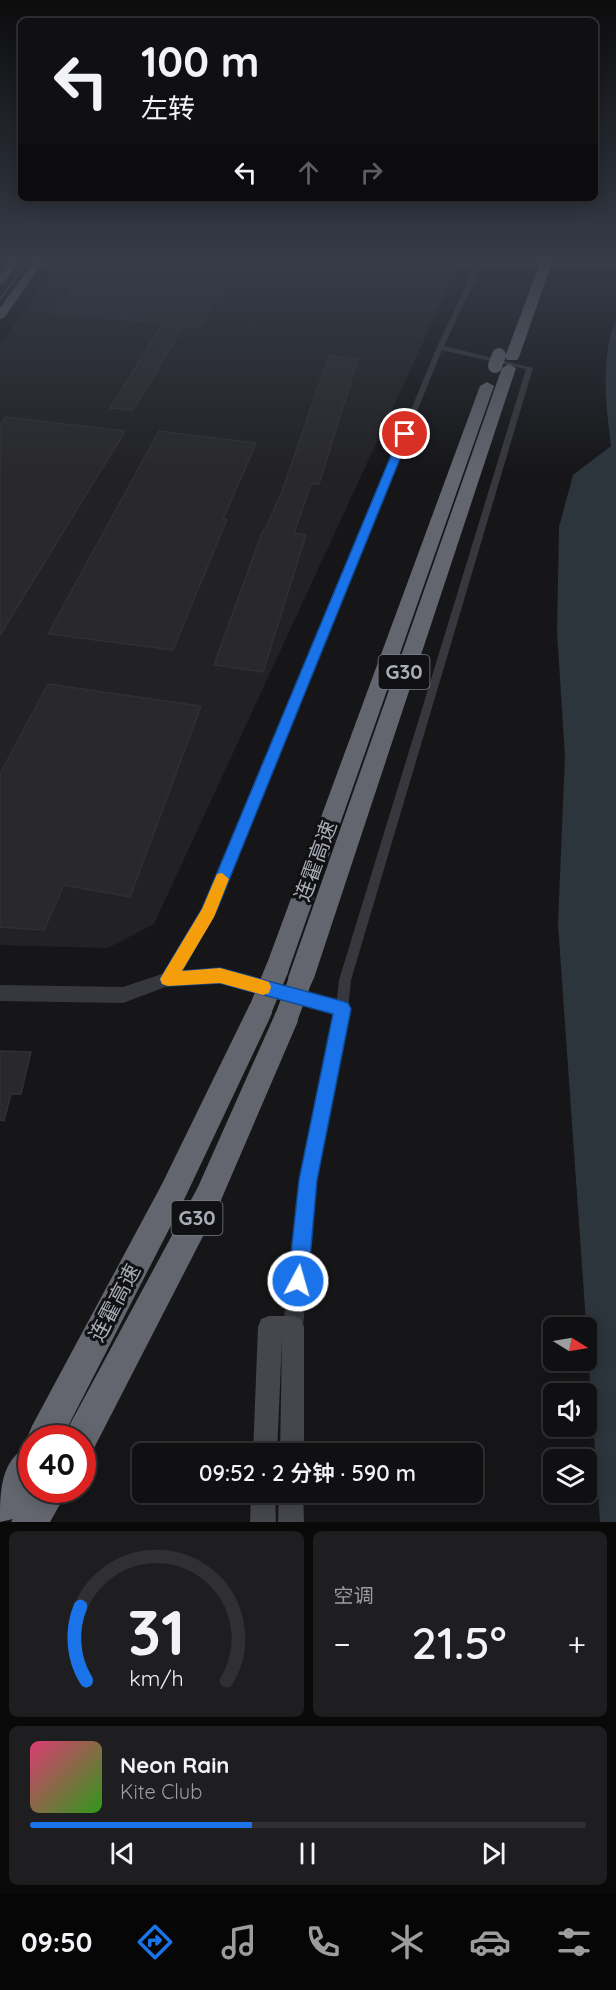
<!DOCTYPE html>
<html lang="zh">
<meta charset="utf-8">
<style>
body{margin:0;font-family:Quicksand,"Noto Sans SC",sans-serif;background:#1e1e20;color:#f1f3f6;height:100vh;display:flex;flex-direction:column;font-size:22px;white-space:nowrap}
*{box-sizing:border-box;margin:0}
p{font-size:20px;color:#9c9d9f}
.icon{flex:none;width:33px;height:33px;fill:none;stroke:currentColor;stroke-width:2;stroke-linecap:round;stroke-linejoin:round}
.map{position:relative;height:1522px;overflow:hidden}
.panel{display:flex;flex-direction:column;gap:9px;padding:9px;background:#09090a;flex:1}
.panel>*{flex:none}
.guide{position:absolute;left:18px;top:18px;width:580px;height:183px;border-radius:9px;box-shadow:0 3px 15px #0003,0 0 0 2px #303032;background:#101012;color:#f1f3f6;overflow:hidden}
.needle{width:39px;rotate:101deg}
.buttons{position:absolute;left:543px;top:1317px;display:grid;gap:12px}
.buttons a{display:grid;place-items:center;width:54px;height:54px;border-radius:9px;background:#101012;box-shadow:0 3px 15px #0003,0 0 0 2px #303032;font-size:30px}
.speed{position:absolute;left:18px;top:1425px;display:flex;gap:12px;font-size:30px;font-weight:700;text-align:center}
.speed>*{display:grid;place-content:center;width:78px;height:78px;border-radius:50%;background:#101012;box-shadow:0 3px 15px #0003,0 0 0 2px #303032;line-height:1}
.speed .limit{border:9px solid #d22;background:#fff;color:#111}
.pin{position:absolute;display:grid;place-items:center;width:51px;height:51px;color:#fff;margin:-26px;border:3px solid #fff;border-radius:50%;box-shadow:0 2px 6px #0007}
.me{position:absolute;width:66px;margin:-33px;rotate:6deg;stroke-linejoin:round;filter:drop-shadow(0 0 4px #0008)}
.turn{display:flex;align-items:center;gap:21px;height:126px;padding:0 24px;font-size:27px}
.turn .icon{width:78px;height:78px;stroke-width:2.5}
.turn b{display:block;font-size:42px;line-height:51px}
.lanes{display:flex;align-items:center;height:57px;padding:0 24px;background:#0003;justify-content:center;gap:30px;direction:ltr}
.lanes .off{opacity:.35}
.big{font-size:45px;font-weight:600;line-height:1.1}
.panel .card{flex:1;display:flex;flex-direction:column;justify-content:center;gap:9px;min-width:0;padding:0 21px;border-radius:9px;background:#1e1e20}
.panel .dial{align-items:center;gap:0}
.dial svg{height:156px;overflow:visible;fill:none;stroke:#303032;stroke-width:7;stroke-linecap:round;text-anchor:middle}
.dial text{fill:#f1f3f6;stroke:none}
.song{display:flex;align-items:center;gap:18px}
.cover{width:72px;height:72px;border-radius:9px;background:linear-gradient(135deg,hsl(340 70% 55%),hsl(110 70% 35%))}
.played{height:6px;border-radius:3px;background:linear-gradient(90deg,#1a73e8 40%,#303032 40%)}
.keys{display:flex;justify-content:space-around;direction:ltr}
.heat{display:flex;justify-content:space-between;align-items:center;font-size:33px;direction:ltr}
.panel .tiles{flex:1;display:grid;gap:9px;grid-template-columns:1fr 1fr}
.card:last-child{grid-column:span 2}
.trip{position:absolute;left:132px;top:1443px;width:351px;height:60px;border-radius:9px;background:#101012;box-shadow:0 3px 15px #0003,0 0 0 2px #303032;font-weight:600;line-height:60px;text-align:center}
.dock{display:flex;height:96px;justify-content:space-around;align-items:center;background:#060607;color:#9c9d9f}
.dock .icon{width:42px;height:42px}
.dock .on{color:#1a73e8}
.dock b{font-size:27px;color:#f1f3f6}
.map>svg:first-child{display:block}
.built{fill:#222225}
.water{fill:#2c353c}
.building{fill:#29292c;stroke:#303034;stroke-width:1.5}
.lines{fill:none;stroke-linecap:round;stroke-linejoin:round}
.minor{fill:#37383d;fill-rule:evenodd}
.tertiary{fill:#37383d;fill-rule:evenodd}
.secondary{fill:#45474d;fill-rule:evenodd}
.trunk{fill:#5b5e65;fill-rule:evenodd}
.motorway{fill:#63666e;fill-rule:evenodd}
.tram{stroke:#4a4c52;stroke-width:1.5}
.motorway-bridge-far1{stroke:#63666e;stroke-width:14}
.motorway-bridge{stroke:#63666e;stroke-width:23}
.route{fill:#1a73e8;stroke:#114b97;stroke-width:1.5}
.slow{fill:#f59e0b}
.labels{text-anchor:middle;stroke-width:6;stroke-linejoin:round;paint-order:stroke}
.shield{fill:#111113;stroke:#7b7e86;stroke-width:1.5}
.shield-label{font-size:20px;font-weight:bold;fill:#a8adb8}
.street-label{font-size:21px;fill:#a8adb8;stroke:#111113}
</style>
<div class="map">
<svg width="616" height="1522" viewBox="0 0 616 1522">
<rect width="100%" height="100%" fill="#161618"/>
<polygon class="built" points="61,260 461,260 154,924 108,948 0,945 0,344"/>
<path class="water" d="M616 319V1522H600L558 924 565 756 557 632 559 527 573 475 611 446C606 405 600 358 616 319Z"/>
<g class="building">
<polygon points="96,260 238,260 200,327 184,325 133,410 110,408 163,323 54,313"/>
<polygon points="329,356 358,359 319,484 311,484 294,533 306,535 263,672 214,665 263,530 265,530 281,494"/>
<polygon points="6,417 125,431 0,635 0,425"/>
<polygon points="159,431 256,443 223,519 227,519 173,650 48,634"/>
<polygon points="48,684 201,706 130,897 64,885 44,930 0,927 0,774"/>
<polygon points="0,1051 31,1052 21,1094 11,1094 4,1121 0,1120"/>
</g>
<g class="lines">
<polygon class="minor" points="478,260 484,260 444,346 533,368 351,980 348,1009 347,1013 342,1015 337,1013 336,1009 339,980 526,369 442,350 214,912 172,983 168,985 164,983 162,979 164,975 203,910 437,347"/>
<polygon class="tertiary" points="220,969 342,1001 348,1004 350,1009 317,1180 303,1327 300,1334 293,1337 286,1334 283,1327 299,1180 333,1014 220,983 168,986 123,1003 0,1001 0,985 123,987 168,972"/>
<g class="secondary">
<polygon points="269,1316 293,1316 301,1319 304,1327 304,1454 280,1454 282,1338 277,1454 253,1454 258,1327 261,1319"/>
<polygon points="251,1492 275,1492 276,1522 250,1522"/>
<polygon points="279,1492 303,1492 304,1522 278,1522"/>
</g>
<g class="trunk">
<polygon points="11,260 21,260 4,283 0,284 0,274"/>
<polygon points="35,260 45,260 4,318 0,319 0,308"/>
</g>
<g class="motorway">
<polygon points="541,260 553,260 519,357 517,360 507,360 505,357"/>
<polygon points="509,364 516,368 314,978 310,986 301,989 292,986 288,978 502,368"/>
<polygon points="487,382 494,386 289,969 286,977 277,980 268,977 265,969 480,386"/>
<path d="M259 1001 268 1004 272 1013 268 1022 182 1204 62 1438H32V1490H68L50 1522H11L13 1519 0 1522C0 1492 0 1459 30 1445L27 1438 32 1426 162 1184 250 1004Z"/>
<polygon points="285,1009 294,1012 298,1021 218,1207 93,1450 82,1454 82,1438 64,1438 69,1426 198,1187 276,1012"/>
</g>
<polyline class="tram" points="0,299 29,260"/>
<polyline class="motorway-bridge-far1" points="495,366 499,355"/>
<g class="motorway-bridge">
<polyline points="259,1013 277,969"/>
<polyline points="285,1021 301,978"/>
</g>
</g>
<linearGradient id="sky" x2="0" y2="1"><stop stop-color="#0c0c0d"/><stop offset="0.55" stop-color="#363c48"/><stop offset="1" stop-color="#363c48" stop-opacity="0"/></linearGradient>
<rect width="616" height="473" fill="url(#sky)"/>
<polygon class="route" points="405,431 410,434 216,912 182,971 220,968 342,1001 348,1003 351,1009 317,1180 308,1281 305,1288 298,1291 291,1288 288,1281 299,1180 333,1014 220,983 168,986 162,984 160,979 202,909 400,434"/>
<polygon class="slow" points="222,873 229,879 214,917 182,971 220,968 263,980 269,982 271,987 269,993 263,995 220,983 168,986 162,984 160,979 202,909 217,874"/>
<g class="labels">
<g class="shield">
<rect x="378.5" y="655" width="51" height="34" rx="4.5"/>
<rect x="171.5" y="1201" width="51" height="34" rx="4.5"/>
</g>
<g class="shield-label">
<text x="404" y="679">G30</text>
<text x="197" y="1225">G30</text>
</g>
<g class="street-label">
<text transform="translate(316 861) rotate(-70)" y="7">连霍高速</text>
<text transform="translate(115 1303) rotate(-62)" y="7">连霍高速</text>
</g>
</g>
</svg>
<div class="buttons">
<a><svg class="needle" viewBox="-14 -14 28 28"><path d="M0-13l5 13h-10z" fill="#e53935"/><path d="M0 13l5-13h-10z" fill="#9c9d9f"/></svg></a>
<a><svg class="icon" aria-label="sound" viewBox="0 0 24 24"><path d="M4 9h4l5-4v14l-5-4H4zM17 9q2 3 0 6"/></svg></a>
<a><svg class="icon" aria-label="layers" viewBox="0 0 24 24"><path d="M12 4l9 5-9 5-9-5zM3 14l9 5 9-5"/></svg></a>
</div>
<div class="speed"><div class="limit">40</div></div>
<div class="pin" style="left:405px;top:434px;background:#d93025"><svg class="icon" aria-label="arrive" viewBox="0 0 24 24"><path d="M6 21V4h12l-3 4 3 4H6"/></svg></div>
<svg class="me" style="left:298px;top:1281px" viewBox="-20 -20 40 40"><circle r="17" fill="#1a73e8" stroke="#fff" stroke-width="3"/><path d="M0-11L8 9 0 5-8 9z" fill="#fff"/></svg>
<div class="trip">09:52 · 2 分钟 · 590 m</div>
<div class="guide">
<div class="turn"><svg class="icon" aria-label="left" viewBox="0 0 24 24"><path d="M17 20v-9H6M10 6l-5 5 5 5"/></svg><div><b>100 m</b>左转</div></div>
<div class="lanes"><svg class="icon" aria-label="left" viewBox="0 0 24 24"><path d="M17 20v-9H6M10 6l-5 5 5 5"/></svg><svg class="icon off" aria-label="ahead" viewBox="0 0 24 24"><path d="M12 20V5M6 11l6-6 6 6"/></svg><svg class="icon off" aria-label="right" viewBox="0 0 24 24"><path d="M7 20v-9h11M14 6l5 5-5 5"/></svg></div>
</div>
</div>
<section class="panel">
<div class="tiles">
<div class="card dial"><svg viewBox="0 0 100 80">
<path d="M14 69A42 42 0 1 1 86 69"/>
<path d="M14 69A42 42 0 0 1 11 31" stroke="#1a73e8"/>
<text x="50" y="56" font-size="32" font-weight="700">31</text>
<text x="50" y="72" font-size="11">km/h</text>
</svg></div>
<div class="card"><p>空调</p>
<div class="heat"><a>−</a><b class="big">21.5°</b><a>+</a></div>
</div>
<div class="card">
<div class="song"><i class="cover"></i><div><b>Neon Rain</b><p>Kite Club</p></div></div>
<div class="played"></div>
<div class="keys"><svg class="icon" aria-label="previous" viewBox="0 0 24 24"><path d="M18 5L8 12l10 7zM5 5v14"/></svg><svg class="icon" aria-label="pause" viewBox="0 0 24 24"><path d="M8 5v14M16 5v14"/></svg><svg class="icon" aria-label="next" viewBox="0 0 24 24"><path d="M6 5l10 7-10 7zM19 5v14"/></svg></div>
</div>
</div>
</section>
<nav class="dock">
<b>09:50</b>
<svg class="icon on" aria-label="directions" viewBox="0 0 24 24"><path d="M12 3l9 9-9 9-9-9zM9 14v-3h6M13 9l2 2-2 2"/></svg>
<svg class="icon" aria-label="music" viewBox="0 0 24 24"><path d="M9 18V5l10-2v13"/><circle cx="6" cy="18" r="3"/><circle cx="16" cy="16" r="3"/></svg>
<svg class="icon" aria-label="phone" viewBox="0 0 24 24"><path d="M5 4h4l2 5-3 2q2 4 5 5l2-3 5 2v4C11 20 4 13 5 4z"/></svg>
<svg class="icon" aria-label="climate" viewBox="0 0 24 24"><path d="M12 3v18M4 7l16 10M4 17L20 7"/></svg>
<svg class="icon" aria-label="car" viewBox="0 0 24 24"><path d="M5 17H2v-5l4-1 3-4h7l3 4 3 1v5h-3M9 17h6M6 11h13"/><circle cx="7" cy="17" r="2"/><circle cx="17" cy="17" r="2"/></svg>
<svg class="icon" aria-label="filters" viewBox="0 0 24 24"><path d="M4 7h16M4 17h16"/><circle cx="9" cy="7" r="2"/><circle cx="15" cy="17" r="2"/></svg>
</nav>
